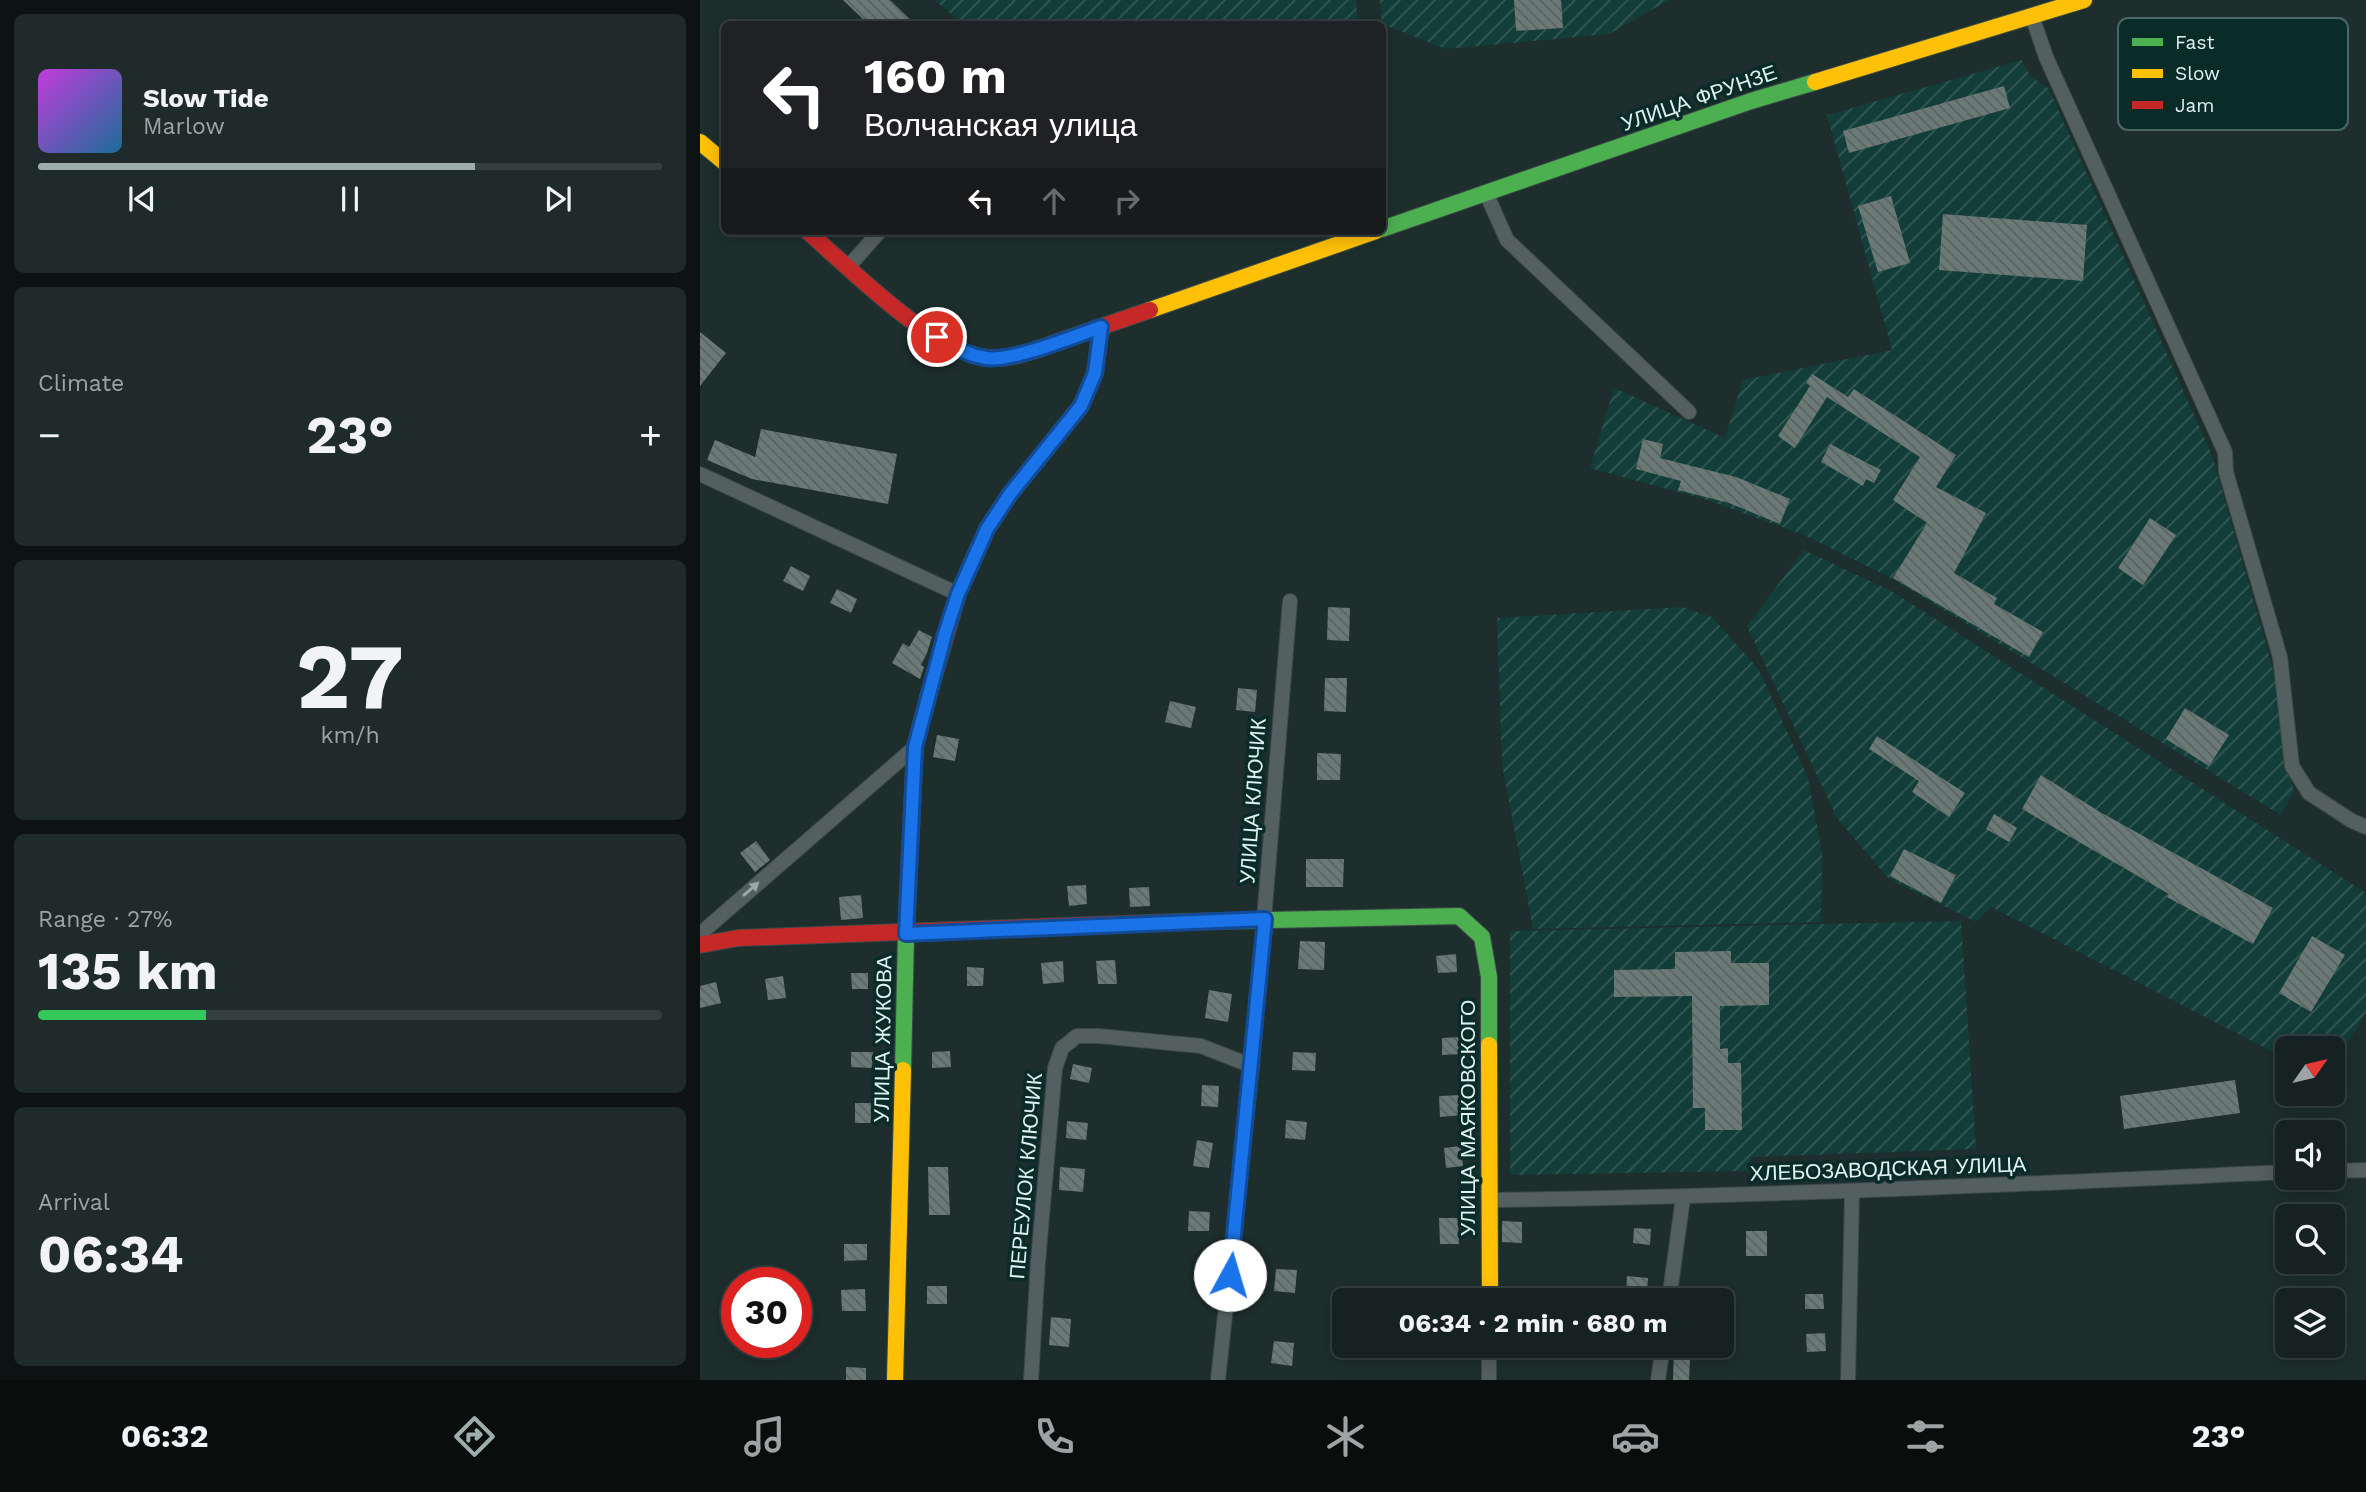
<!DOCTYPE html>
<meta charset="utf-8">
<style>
body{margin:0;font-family:"Work Sans",sans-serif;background:#1f2a2a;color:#f1f3f6;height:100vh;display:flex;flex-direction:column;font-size:26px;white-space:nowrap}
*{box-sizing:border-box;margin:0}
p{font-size:23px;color:#9ea4a5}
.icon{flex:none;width:38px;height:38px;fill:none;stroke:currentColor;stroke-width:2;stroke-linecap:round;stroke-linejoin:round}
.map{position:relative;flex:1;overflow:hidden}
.sheet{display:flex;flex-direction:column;gap:14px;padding:14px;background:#0c1312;width:700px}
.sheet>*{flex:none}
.hud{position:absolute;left:21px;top:21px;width:665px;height:214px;border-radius:10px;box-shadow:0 4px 18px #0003,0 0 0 2px #353f3f;background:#202124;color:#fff;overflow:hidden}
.needle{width:46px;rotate:56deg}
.fabs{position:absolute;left:1575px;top:1036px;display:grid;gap:14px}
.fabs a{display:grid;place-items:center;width:70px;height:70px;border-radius:10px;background:#162221;box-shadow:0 4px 18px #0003,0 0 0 2px #353f3f;font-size:35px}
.speed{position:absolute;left:21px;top:1267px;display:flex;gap:14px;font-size:35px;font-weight:700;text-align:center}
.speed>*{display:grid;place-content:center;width:91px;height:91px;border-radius:50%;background:#162221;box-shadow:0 4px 18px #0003,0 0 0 2px #353f3f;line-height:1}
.speed .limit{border:10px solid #d22;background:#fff;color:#111}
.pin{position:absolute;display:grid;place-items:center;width:60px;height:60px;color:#fff;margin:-30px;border:4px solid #fff;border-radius:50%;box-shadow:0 2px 7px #0007}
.me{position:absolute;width:77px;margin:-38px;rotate:6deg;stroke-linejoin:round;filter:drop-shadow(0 0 5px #0008)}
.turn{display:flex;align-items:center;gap:24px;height:147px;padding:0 28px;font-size:32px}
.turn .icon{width:91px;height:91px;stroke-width:2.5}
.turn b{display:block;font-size:49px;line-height:60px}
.lanes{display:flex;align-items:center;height:66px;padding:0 28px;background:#0003;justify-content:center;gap:35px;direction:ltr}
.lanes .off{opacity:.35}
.big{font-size:52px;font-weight:700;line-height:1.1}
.sheet .card{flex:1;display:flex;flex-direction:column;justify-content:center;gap:10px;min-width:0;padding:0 24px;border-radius:10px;background:#1f2a2a}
.sheet .dial{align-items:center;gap:0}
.dial b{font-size:91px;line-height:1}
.song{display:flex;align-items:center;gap:21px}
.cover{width:84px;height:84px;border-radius:10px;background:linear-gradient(135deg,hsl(290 70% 55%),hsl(200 70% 35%))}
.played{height:7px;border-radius:4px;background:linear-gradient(90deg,#9cadab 70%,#353f3f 70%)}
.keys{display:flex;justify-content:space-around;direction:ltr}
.heat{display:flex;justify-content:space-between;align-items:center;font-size:38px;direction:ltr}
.charge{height:10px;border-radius:5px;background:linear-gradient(90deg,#34c759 27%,#353f3f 0)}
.trip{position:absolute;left:632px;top:1288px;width:402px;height:70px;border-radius:10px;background:#162221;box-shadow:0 4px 18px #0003,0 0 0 2px #353f3f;font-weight:700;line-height:70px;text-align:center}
.menu{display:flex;height:112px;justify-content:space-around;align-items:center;background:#090e0d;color:#9ea4a5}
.menu .icon{width:49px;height:49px}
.menu .current{color:#9cadab}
.menu b{font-size:32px;color:#f1f3f6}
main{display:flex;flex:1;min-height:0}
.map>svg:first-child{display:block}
.industrial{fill:url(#industrial-furrows)}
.building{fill:url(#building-back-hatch)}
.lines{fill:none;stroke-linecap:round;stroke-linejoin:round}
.street-casing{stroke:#3b4a48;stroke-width:16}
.fast-casing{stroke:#3b4a48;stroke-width:18}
.slow-casing{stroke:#3b4a48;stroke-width:18}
.jam-casing{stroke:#3b4a48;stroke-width:18}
.street{stroke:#54605f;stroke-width:14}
.fast{stroke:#4caf50;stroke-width:16}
.slow{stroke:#ffc107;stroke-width:16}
.jam{stroke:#c62828;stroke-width:16}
.oneway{fill:#9aa9a7}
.route-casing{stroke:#114b97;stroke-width:18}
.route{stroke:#1a73e8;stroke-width:12}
.labels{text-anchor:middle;stroke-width:7;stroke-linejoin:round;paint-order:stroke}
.street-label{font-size:21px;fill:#e0f2ef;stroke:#0a2c28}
.key{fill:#0a2c28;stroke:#4a6764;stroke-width:2}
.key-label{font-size:19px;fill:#e0f2ef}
</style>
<main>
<section class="sheet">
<div class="card">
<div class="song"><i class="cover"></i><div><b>Slow Tide</b><p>Marlow</p></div></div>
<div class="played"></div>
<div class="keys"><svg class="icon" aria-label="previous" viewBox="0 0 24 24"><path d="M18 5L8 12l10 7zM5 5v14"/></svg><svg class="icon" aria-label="pause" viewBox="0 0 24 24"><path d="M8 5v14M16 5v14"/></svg><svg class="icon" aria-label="next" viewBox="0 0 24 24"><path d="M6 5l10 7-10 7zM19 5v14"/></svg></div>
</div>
<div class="card"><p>Climate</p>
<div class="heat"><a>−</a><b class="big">23°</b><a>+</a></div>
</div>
<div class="card dial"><b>27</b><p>km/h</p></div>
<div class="card"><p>Range · 27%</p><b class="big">135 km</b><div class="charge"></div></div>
<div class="card"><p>Arrival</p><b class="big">06:34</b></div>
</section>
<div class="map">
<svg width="1666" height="1380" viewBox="0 0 1666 1380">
<defs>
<pattern id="industrial-furrows" width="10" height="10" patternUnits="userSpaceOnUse" patternTransform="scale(1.75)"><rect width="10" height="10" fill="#133d38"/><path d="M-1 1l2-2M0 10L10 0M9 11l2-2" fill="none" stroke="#355a55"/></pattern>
<pattern id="building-back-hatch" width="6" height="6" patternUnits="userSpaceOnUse" patternTransform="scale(1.75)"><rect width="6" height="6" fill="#6b7977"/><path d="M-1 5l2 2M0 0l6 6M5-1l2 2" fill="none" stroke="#596362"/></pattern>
</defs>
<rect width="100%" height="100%" fill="#1d2e2c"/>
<g class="industrial">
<polygon points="235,0 656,0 658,24 262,24"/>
<polygon points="680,0 969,0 909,34 746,49 682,24"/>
<polygon points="1322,60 1330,76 1349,89 1512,455 1580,694 1588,768 1594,792 1581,815 1193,579 1104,535 1007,500 890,468 914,388 1025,438 1043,380 1192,350 1127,115"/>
<polygon points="1104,550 1193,592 1666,893 1666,1012 1633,1067 1633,1048 1587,1048 1587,1059 1291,907 1276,922 1188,878 1137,818 1047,626"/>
<polygon points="982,607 1012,617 1059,670 1108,778 1122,852 1121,922 833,929 802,764 797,618"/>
<polygon points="1261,921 1276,1149 1051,1157 1051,1171 810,1175 810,931"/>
</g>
<g class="building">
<polygon points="143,0 190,0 215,24 168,24"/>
<polygon points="814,0 861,0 863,28 816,31"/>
<polygon points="1304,86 1310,108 1149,153 1143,131"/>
<polygon points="1191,196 1210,263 1178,272 1158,206"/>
<polygon points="1243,214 1387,225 1383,281 1239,270"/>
<polygon points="0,332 26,353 0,386"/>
<polygon points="1112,374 1148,397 1154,389 1256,455 1236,487 1286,513 1254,573 1297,598 1294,604 1343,632 1329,657 1193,578 1227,523 1193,500 1220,457 1127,397 1095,448 1078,436 1110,386 1106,383"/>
<polygon points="61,429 197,454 188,504 52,479 7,460 15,440 55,457"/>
<polygon points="943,439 963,444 960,458 1036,477 1090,499 1080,524 1029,503 978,490 981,481 936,469"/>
<polygon points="1130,444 1181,470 1174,483 1166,479 1163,486 1121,462"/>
<polygon points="1450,518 1476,535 1443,585 1418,568"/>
<polygon points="91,566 110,576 103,591 83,581"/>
<polygon points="137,589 157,599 151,613 130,603"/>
<polygon points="628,607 650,608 649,641 627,640"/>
<polygon points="219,630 232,637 227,653 221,665 224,667 220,679 192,663 203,643 209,647"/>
<polygon points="625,678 647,678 646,712 624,711"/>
<polygon points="538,688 557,690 555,712 536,710"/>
<polygon points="470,701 496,707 491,728 465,722"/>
<polygon points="1485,708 1529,735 1509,766 1466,739"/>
<polygon points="237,735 259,739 255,761 233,757"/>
<polygon points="1177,736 1265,793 1249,817 1212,792 1219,781 1169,749"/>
<polygon points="617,753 641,754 640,780 617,780"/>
<polygon points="1341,775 1400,812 1573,908 1553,944 1467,897 1469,894 1322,809"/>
<polygon points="1294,814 1317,828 1309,842 1286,829"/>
<polygon points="56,841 70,860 55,872 40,853"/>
<polygon points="1204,849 1256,875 1241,903 1190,876"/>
<polygon points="606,859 644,859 643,887 606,887"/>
<polygon points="386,885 387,904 369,906 367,886"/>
<polygon points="449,887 450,906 430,907 429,888"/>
<polygon points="161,895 163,918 141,920 139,897"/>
<polygon points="1612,936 1645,955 1611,1012 1579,993"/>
<polygon points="600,941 625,942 624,970 598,969"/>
<polygon points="1031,951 1031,963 1069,963 1069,1005 1020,1006 1020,1049 1028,1048 1028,1063 1041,1063 1042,1130 1005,1130 1005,1108 993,1108 992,996 914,997 914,970 975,969 975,952"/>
<polygon points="756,954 757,972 738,973 736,956"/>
<polygon points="415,960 417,984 398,984 396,961"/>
<polygon points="363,961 364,982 343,984 341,963"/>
<polygon points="267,967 284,968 283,986 267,986"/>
<polygon points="151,973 168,973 168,989 152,989"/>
<polygon points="83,976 86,998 68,1000 65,979"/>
<polygon points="16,982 21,1003 0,1008 0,986"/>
<polygon points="509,990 532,994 528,1022 505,1018"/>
<polygon points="760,1037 761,1054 742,1055 742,1038"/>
<polygon points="250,1051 251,1067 232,1068 232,1052"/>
<polygon points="151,1052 173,1052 172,1068 151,1067"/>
<polygon points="593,1052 616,1053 615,1071 592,1070"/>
<polygon points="373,1064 392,1068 389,1083 370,1079"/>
<polygon points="1535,1080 1540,1113 1424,1129 1420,1096"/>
<polygon points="502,1085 519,1086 518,1107 501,1106"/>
<polygon points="762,1095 763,1115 740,1117 739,1096"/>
<rect x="155" y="1103" width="16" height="20"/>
<polygon points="586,1120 607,1122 605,1140 585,1138"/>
<polygon points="367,1121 388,1123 386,1140 366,1138"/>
<polygon points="497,1140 513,1143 509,1168 493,1166"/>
<polygon points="761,1146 763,1166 746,1168 744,1148"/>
<polygon points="228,1167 248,1167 250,1215 229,1215"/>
<polygon points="360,1167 385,1169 383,1192 359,1190"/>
<polygon points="489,1211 510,1212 509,1231 488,1231"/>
<polygon points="739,1218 758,1218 759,1244 740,1244"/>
<polygon points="802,1221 822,1222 822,1243 802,1242"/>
<polygon points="934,1228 951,1229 950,1245 933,1243"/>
<rect x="1046" y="1231" width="21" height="25"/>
<polygon points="144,1244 167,1244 167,1260 144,1261"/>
<polygon points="576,1269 597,1270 595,1293 574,1291"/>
<polygon points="927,1276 948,1278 947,1294 926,1293"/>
<rect x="227" y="1286" width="20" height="18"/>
<polygon points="165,1289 166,1311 142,1311 141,1290"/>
<polygon points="1105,1294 1123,1294 1124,1309 1105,1309"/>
<polygon points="351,1317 371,1319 369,1347 349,1345"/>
<polygon points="1125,1333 1126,1351 1107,1352 1106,1334"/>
<polygon points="574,1341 594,1343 592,1366 571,1363"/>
<polygon points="974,1346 994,1346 993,1358 990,1358 989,1380 973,1380"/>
<polygon points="146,1367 166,1368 166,1380 146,1380"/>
</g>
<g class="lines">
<defs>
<g id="street">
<polyline points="1332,16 1346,57 1525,452 1526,472 1580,657 1592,766 1609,793 1652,821 1666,827"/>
<polyline points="786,193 807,240 989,412"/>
<polyline points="149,266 180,231"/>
<polyline points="0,474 258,594"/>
<polyline points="0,934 215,747"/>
<polyline points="1633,1171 1666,1170"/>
<path d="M790 1200C1056 1197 1321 1184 1587 1172"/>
<polyline points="969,1300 983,1198"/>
<polyline points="331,1380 338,1262 355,1068 362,1048 377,1036 399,1036 501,1046 552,1066"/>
<polyline points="518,1380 552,1066 590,601"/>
<polyline points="789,1380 789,1346"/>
<polyline points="958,1380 963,1346"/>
<polyline points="1148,1380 1152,1193"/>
</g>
<g id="fast">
<polyline points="682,229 1051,101 1115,82"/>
<polyline points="477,922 759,916 782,937 789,977 789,1045"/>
<polyline points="203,1070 206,934 215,747 228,697"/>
</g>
<g id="slow">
<polyline points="1115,82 1384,0"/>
<polyline points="0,142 24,162"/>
<polyline points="450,310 676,231"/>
<polyline points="789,1045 790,1300"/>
<polyline points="195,1380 203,1070"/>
</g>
<g id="jam">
<path d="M107 231C149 267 235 356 291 358 315 359 341 348 363 340 392 330 421 320 450 310"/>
<polyline points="228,697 258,594 287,529 310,494 381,406 395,373 401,327"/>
<polyline points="0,945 38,938 477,922"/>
</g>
</defs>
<use href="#street" class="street-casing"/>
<use href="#fast" class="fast-casing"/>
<use href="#slow" class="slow-casing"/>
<use href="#jam" class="jam-casing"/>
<use href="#street" class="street"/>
<use href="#fast" class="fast"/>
<use href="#slow" class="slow"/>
<use href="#jam" class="jam"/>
</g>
<defs><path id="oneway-solid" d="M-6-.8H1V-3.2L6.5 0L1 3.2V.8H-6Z" transform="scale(1.75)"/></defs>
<use class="oneway" href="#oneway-solid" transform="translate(51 889) rotate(-41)"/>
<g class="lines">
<defs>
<path id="route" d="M237 337C252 347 267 355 286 358 312 362 375 336 401 327L395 373 381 406 310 494 287 529 258 594 245 634 215 747 206 934 565 919 530 1275"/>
</defs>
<use href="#route" class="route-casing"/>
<use href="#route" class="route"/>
</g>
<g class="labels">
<g class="street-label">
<text transform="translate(999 98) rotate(-19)" y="7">УЛИЦА ФРУНЗЕ</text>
<text transform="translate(553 801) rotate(-86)" y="7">УЛИЦА КЛЮЧИК</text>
<text transform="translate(183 1039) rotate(-89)" y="7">УЛИЦА ЖУКОВА</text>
<text transform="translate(768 1118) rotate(-90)" y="7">УЛИЦА МАЯКОВСКОГО</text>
<text transform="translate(1188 1169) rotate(-2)" y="7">ХЛЕБОЗАВОДСКАЯ УЛИЦА</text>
<text transform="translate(326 1176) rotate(-85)" y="7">ПЕРЕУЛОК КЛЮЧИК</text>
</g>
</g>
<rect x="1418" y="18" width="230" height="112" rx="10" class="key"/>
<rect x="1432" y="38" width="31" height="8" fill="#4caf50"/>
<rect x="1432" y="69" width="31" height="9" fill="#ffc107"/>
<rect x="1432" y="101" width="31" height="8" fill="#c62828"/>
<g class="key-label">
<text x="1475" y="49">Fast</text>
<text x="1475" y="80">Slow</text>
<text x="1475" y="112">Jam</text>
</g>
</svg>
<div class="fabs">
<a><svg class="needle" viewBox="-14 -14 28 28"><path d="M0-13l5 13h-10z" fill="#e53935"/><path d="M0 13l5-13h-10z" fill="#9ea4a5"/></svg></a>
<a><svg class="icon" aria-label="sound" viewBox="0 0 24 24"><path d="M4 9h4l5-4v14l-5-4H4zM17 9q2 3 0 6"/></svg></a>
<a><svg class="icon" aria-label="search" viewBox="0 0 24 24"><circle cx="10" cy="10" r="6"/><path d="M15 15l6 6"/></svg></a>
<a><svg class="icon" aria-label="layers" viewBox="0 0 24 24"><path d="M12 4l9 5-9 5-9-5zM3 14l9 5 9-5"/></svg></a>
</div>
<div class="speed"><div class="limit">30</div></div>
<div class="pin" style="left:237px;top:337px;background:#d93025"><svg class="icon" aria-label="arrive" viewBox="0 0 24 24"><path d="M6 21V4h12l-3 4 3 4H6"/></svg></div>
<svg class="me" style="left:530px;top:1275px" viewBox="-20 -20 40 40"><circle r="19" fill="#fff"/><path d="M0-13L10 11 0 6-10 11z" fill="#1a73e8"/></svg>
<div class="trip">06:34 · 2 min · 680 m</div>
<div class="hud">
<div class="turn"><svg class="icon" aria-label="left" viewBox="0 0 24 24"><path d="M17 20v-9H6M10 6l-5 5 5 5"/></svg><div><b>160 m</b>Волчанская улица</div></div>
<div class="lanes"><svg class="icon" aria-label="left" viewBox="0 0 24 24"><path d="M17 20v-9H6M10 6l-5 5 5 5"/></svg><svg class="icon off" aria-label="ahead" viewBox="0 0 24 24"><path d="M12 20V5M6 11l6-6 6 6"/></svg><svg class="icon off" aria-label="right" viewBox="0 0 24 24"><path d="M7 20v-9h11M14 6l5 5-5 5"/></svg></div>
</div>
</div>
</main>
<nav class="menu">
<b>06:32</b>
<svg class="icon current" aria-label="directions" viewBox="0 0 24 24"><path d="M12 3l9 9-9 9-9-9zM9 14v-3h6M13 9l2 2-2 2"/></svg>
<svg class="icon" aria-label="music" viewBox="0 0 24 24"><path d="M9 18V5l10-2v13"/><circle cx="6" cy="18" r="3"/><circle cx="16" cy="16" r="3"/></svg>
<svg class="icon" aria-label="phone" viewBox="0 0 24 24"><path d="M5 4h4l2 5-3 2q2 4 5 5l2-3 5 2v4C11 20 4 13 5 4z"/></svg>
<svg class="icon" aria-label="climate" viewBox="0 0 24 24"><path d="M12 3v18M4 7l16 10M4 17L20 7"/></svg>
<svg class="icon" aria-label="car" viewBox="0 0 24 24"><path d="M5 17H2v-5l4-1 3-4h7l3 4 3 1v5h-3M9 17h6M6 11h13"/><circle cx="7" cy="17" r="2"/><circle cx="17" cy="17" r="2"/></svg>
<svg class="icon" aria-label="filters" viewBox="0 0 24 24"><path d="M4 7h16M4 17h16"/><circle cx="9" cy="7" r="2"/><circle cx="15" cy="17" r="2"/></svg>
<b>23°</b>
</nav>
